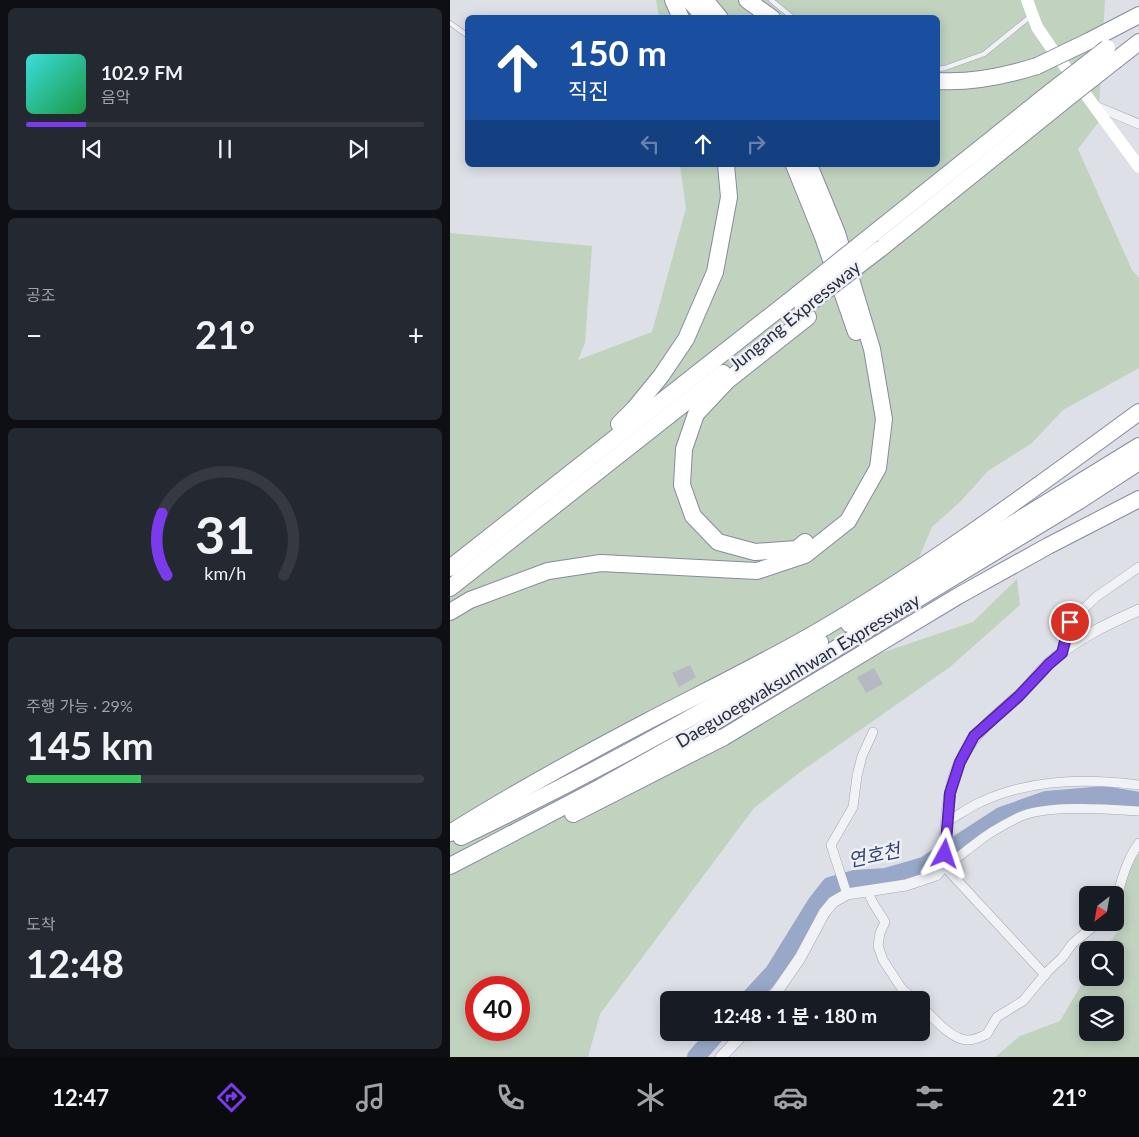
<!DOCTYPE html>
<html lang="ko">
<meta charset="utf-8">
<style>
body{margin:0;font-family:Lato,"Noto Sans KR",sans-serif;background:#242831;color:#f1f3f6;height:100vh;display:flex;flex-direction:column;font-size:19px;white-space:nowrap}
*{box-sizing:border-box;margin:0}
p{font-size:16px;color:#9ea1a6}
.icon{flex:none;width:28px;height:28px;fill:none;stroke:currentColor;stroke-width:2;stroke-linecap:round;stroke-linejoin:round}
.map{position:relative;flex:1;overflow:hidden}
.sheet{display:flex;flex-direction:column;gap:8px;padding:8px;background:#0d0f14;width:450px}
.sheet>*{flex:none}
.top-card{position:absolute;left:15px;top:15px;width:475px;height:152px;border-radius:8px;box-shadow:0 2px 12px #0003;background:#1a4fa0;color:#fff;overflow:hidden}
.needle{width:32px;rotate:211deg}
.tools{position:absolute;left:629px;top:886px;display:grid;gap:10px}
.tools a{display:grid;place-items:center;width:45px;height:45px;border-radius:8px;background:#171b24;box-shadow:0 2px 12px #0003;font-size:25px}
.speed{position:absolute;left:15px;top:976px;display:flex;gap:10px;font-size:25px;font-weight:700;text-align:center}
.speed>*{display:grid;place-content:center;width:65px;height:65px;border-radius:50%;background:#171b24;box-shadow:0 2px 12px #0003;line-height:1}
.speed .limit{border:8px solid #d22;background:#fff;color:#111}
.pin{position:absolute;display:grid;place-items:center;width:42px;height:42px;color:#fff;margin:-21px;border:2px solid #fff;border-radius:50%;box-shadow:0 1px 5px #0007}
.me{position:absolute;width:55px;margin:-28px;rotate:5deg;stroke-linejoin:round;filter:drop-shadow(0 0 4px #0008)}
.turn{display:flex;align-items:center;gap:18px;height:105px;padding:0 20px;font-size:22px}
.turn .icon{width:65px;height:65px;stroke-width:2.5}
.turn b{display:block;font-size:35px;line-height:42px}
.lanes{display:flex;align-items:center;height:48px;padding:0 20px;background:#0003;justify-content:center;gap:25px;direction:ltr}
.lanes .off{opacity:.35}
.big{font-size:38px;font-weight:700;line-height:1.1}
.sheet .tile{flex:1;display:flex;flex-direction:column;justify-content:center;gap:8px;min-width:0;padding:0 18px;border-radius:8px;background:#242831}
.sheet .dial{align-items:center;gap:0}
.dial svg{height:130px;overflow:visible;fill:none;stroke:#363941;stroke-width:7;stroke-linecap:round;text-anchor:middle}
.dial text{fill:#f1f3f6;stroke:none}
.song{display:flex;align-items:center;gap:15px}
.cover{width:60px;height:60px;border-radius:8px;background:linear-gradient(135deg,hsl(180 70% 55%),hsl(140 70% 35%))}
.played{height:5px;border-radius:2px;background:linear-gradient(90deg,#7c3aed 15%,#363941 15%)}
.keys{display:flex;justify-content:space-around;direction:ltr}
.heat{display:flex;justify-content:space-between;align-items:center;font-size:28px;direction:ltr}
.charge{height:8px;border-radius:4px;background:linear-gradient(90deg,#34c759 29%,#363941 0)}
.trip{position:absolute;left:210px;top:991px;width:270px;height:50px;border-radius:8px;background:#171b24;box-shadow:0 2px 12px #0003;font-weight:700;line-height:50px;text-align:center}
.tabs{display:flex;height:80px;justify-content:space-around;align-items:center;background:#090b0e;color:#9ea1a6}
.tabs .icon{width:35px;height:35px}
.tabs .active{color:#7c3aed}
.tabs b{font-size:22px;color:#f1f3f6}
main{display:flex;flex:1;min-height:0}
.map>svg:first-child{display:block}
.green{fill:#c1d2bf;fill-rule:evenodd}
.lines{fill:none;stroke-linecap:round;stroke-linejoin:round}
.river{stroke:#99a8c8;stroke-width:18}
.building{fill:#b6b9c4}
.service-casing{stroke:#a3a6b2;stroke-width:5.5}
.minor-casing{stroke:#a3a6b2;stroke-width:10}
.tertiary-casing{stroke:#a3a6b2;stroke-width:12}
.motorway-casing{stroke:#868b9e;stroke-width:18}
.service{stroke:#f1f2f6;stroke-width:4.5}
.minor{stroke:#f1f2f6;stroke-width:9}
.tertiary{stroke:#f1f2f6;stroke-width:11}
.secondary{stroke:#fff;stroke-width:12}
.motorway{stroke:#fff;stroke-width:16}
.motorway-bridge-casing{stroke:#868b9e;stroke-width:18;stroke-linecap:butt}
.motorway-bridge{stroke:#fff;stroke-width:16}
.route-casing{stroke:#51269a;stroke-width:12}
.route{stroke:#7c3aed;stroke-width:9}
.labels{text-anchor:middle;stroke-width:5;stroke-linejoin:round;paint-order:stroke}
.street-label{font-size:18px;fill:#272c3f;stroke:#eef0f5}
.water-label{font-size:19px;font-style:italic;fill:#324472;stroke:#eef0f5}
</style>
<main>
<section class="sheet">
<div class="tile">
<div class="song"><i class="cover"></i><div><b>102.9 FM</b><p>음악</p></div></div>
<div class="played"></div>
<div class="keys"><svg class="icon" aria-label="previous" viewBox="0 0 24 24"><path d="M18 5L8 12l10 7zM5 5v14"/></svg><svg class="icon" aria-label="pause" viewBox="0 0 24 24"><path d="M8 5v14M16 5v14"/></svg><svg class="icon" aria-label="next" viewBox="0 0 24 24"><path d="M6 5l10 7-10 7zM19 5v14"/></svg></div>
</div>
<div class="tile"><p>공조</p>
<div class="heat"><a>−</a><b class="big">21°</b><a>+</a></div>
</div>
<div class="tile dial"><svg viewBox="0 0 100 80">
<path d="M14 69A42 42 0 1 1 86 69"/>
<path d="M14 69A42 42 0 0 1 11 31" stroke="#7c3aed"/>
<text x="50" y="56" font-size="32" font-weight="700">31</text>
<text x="50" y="72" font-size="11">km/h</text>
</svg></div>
<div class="tile"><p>주행 가능 · 29%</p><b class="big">145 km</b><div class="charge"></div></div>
<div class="tile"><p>도착</p><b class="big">12:48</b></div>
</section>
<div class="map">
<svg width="689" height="1057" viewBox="0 0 689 1057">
<rect width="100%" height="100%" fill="#dee0e8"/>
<g class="green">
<path d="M206 0H655L648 123 628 149 682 270 689 278V368L613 410 582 443 538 471 510 502 482 527 428 654 523 622 567 579 570 605 500 667 349 773 304 808 150 1014 138 1057H0V233L142 246 135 343 128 360 202 332 236 208 230 165H488V18L209 17ZM26 988H69V1030H26Z"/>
<path d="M689 854V1057H545L570 1036 610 1021 637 975 638 978H665V950H654L668 931 673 894 681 860ZM638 1005H665V1032H638Z"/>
</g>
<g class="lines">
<g class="river">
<polyline points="298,1000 324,972 366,904 380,886 405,879 436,877 474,866 551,816 596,800 655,795 689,801"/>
<polyline points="246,1057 268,1032"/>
</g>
</g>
<g class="building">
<polygon points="240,665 246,677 229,687 222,673"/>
<polygon points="424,668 433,684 416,693 407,677"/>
</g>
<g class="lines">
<defs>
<g id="service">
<polyline points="321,0 343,18"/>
<polyline points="0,23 18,36"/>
<polyline points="488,69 495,68 534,54 581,16"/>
</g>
<g id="minor">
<polyline points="643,105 689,124"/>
<polyline points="612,653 620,622 646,597 689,567"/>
<path d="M498 821C509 815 519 807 531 802 580 779 637 778 689 785"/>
<path d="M418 891C421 903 429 911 435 922L430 933 428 946 433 960 452 989 465 1000"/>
<polyline points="397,894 381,845 403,807 407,776 412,756 423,732"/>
<path d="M665 903C671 883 676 860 689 843"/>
<path d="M595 975 494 866C506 860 514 852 525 844 537 834 553 825 567 818 594 804 658 809 689 811"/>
<path d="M471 1006C483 1017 501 1040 518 1040 525 1040 531 1037 537 1034L547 1017 573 1001 598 971 612 958 623 943 649 922"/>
</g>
<g id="tertiary">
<path d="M321 1000 350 958 374 913 383 902 397 894 456 885 486 875 494 866C496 832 495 793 510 762 522 734 545 717 567 697 578 687 587 675 598 664 625 639 657 624 689 610"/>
<polyline points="271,1057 295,1032"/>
</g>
<g id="motorway">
<polyline points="223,0 231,18"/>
<polyline points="239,0 255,18"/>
<polyline points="255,0 270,18"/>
<polyline points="297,0 322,18"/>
<polyline points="639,41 689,15"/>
<polyline points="666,60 689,42"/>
<path d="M488 81C522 83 555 76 587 66"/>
<polyline points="344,165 373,237 406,332"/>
<polyline points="423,234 603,90"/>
<polyline points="430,249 614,101"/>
<polyline points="169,424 184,409 211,376 236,339 265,272 279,197 276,165"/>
<polyline points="355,542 347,549 305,552 268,542 243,516 232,485 234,449 246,414 277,381 358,317"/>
<polyline points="0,568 348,294"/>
<polyline points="0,588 273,373"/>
<polyline points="0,612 20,600 98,571 151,563 307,571 355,555 398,521 428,468 434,419 422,349 387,233 359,165"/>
<polyline points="399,624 689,446"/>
<polyline points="123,814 274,737 508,596 598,546 689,499"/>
<path d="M0 833C64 793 131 756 198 721 252 693 307 666 360 636 475 570 582 490 689 412"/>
<path d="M11 837C134 778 254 713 370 642"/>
<polyline points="0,866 151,787 240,737 629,501 689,462"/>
</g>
</defs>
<use href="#service" class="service-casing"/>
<use href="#minor" class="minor-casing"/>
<use href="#tertiary" class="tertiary-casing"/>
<use href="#motorway" class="motorway-casing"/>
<use href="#service" class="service"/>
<use href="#minor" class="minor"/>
<use href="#tertiary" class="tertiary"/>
<polyline class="secondary" points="577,0 587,27 600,46 689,167"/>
<use href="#motorway" class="motorway"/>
<defs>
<g id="motorway-bridge">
<polyline points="587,66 639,41"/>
<polyline points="603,90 657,48"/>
<polyline points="614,101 666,60"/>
<polyline points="348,294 423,234"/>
<polyline points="353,308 430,249"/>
</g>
</defs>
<use href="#motorway-bridge" class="motorway-bridge-casing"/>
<use href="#motorway-bridge" class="motorway-bridge"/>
</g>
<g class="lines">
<defs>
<polyline id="route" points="495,854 500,793 510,762 524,736 569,696 599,664 612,653 620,622"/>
</defs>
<use href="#route" class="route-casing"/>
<use href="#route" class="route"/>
</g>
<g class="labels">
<g class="street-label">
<text transform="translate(345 316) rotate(-39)" y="6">Jungang Expressway</text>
<text transform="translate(348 671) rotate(-31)" y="6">Daeguoegwaksunhwan Expressway</text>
</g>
<g class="water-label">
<text transform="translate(424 855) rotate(-12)" y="7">연호천</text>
</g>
</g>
</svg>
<div class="tools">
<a><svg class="needle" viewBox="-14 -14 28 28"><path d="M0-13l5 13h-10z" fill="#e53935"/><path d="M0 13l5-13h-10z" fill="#9ea1a6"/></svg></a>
<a><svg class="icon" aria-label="search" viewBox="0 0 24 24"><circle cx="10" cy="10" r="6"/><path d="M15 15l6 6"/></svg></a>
<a><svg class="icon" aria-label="layers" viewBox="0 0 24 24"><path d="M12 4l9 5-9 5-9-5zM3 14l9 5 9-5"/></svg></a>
</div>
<div class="speed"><div class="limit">40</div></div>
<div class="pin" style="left:620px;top:622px;background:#d93025"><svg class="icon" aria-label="arrive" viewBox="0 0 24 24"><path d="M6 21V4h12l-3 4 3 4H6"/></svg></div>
<svg class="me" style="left:495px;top:854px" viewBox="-20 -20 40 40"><path d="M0-17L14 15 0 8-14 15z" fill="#7c3aed" stroke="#fff" stroke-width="4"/></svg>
<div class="trip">12:48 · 1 분 · 180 m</div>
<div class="top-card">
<div class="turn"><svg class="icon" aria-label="ahead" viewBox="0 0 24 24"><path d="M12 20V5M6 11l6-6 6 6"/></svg><div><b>150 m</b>직진</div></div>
<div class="lanes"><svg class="icon off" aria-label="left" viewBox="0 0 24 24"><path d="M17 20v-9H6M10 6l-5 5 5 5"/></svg><svg class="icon" aria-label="ahead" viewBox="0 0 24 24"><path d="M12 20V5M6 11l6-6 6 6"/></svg><svg class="icon off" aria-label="right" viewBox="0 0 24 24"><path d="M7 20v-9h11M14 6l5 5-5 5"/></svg></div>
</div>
</div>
</main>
<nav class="tabs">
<b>12:47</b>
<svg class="icon active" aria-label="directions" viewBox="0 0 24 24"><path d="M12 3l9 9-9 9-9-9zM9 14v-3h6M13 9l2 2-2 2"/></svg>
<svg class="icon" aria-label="music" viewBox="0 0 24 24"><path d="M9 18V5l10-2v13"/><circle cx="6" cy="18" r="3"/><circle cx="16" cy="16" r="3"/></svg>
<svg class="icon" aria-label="phone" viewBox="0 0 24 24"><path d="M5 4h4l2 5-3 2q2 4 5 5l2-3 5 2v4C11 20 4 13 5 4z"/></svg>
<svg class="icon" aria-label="climate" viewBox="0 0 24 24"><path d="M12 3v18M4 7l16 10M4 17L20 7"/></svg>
<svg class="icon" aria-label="car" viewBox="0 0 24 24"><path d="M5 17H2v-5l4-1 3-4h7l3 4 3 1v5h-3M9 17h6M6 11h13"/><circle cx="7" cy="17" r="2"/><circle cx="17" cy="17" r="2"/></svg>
<svg class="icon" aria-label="filters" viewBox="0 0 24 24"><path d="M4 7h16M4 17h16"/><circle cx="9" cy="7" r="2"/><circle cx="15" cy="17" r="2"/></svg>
<b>21°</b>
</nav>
